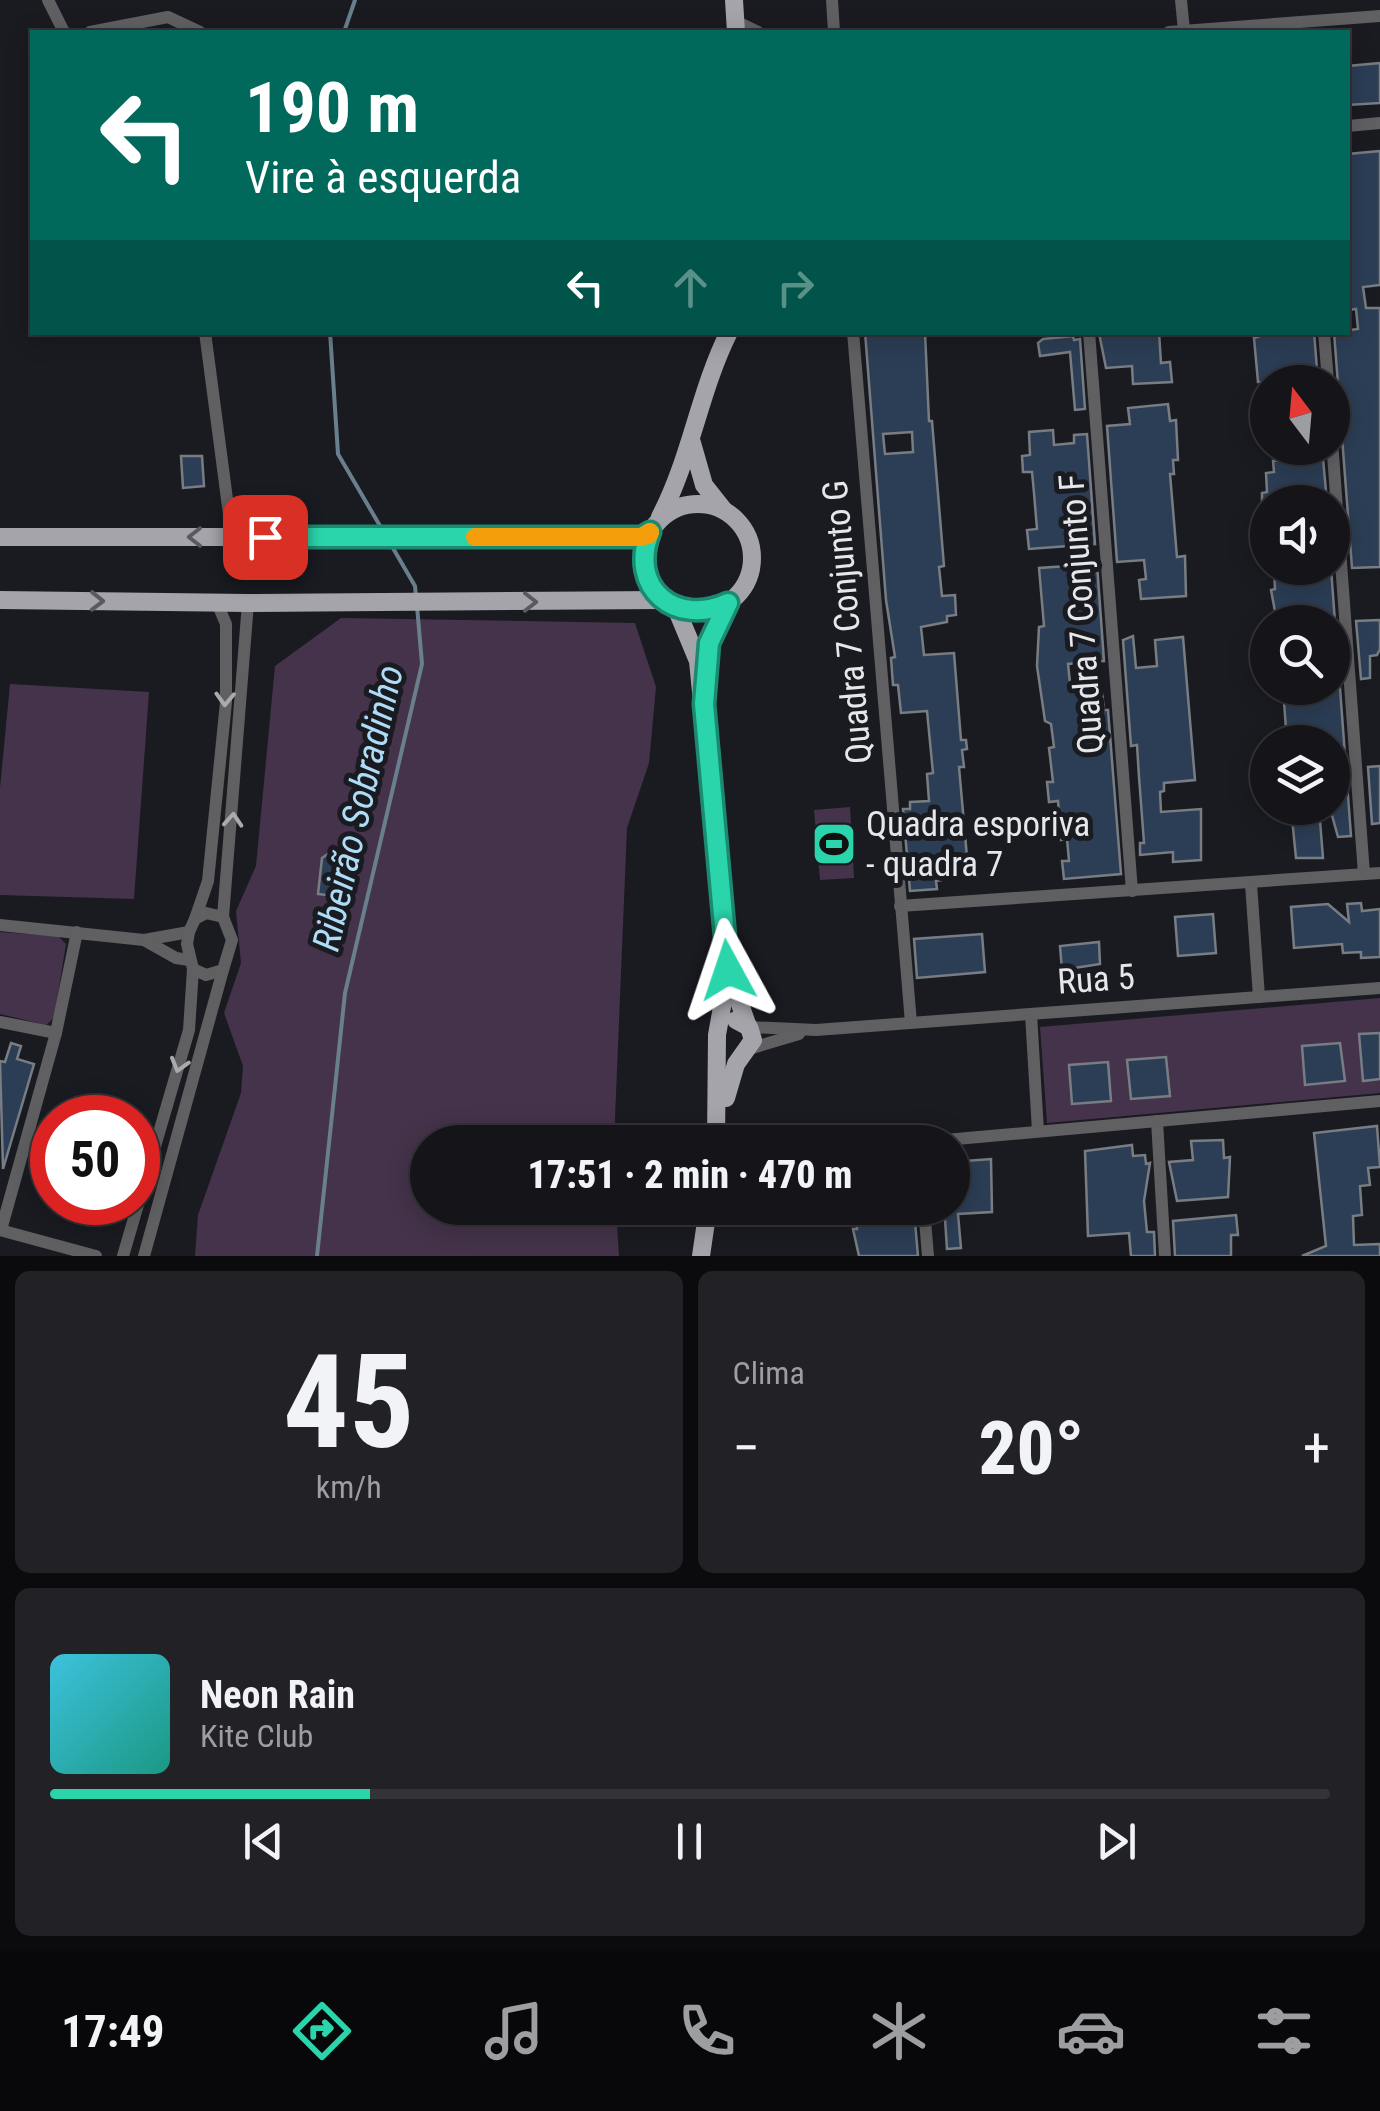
<!DOCTYPE html>
<html lang="pt">
<meta charset="utf-8">
<style>
body{margin:0;font-family:"Roboto Condensed",sans-serif;background:#212126;color:#f1f3f6;height:100vh;display:flex;flex-direction:column;font-size:38px;white-space:nowrap}
*{box-sizing:border-box;margin:0}
p{font-size:32px;color:#9d9ea2}
.icon{flex:none;width:55px;height:55px;fill:none;stroke:currentColor;stroke-width:2;stroke-linecap:round;stroke-linejoin:round}
.map{position:relative;height:1256px;overflow:hidden}
.details{display:flex;flex-direction:column;gap:15px;padding:15px;background:#0b0b0e;flex:1}
.details>*{flex:none}
.banner{position:absolute;left:30px;top:30px;width:1320px;height:305px;border-radius:0px;box-shadow:0 5px 25px #0003,0 0 0 2px #333338;background:#00695c;color:#fff;overflow:hidden}
.needle{width:65px;rotate:344deg}
.buttons{position:absolute;left:1250px;top:365px;display:grid;gap:20px}
.buttons a{display:grid;place-items:center;width:100px;height:100px;border-radius:50%;background:#141419;box-shadow:0 5px 25px #0003,0 0 0 2px #333338;font-size:50px}
.speed{position:absolute;left:30px;top:1095px;display:flex;gap:20px;font-size:50px;font-weight:700;text-align:center}
.speed>*{display:grid;place-content:center;width:130px;height:130px;border-radius:50%;background:#141419;box-shadow:0 5px 25px #0003,0 0 0 2px #333338;line-height:1}
.speed .limit{border:15px solid #d22;background:#fff;color:#111}
.pin{position:absolute;display:grid;place-items:center;width:85px;height:85px;color:#fff;margin:-42px;border-radius:20px;box-shadow:0 5px 15px #0006}
.me{position:absolute;width:110px;margin:-55px;rotate:355deg;stroke-linejoin:round;filter:drop-shadow(0 0 8px #0008)}
.turn{display:flex;align-items:center;gap:35px;height:210px;padding:0 50px;font-size:45px}
.turn .icon{width:130px;height:130px;stroke-width:2.5}
.turn b{display:block;font-size:70px;line-height:85px}
.lanes{display:flex;align-items:center;height:95px;padding:0 50px;background:#0003;justify-content:center;gap:50px;direction:ltr}
.lanes .off{opacity:.35}
.big{font-size:75px;font-weight:800;line-height:1.1}
.details .tile{flex:1;display:flex;flex-direction:column;justify-content:center;gap:15px;min-width:0;padding:0 35px;border-radius:15px;background:#212126}
.details .dial{align-items:center;gap:0}
.dial b{font-size:130px;line-height:1}
.song{display:flex;align-items:center;gap:30px}
.cover{width:120px;height:120px;border-radius:15px;background:linear-gradient(135deg,hsl(190 70% 55%),hsl(170 70% 35%))}
.played{height:10px;border-radius:5px;background:linear-gradient(90deg,#2bd5ac 25%,#333338 25%)}
.keys{display:flex;justify-content:space-around;direction:ltr}
.heat{display:flex;justify-content:space-between;align-items:center;font-size:55px;direction:ltr}
.details .tiles{flex:1;display:grid;gap:15px;grid-template-columns:1fr 1fr}
.tile:last-child{grid-column:span 2}
.trip{position:absolute;left:410px;top:1125px;width:560px;height:100px;border-radius:50px;background:#141419;box-shadow:0 5px 25px #0003,0 0 0 2px #333338;font-weight:800;line-height:100px;text-align:center}
.dock{display:flex;height:160px;justify-content:space-around;align-items:center;background:#08080a;color:#9d9ea2}
.dock .icon{width:70px;height:70px}
.dock .selected{color:#2bd5ac}
.dock b{font-size:45px;color:#f1f3f6}
.map>svg:first-child{display:block}
.green{fill:#44334a}
.lines{fill:none;stroke-linecap:round;stroke-linejoin:round}
.stream{stroke:#697f8d;stroke-width:4}
.building{fill:#2c3e55;stroke:#787d83;stroke-width:2.5;fill-rule:evenodd}
.minor{stroke:#605f62;stroke-width:12}
.major{stroke:#a5a4aa;stroke-width:18}
.oneway{stroke:#59595f}
.oneway2{stroke:#aaaaad}
.route-casing{stroke:#1c8a70;stroke-width:25}
.route{stroke:#2bd5ac;stroke-width:18}
.slow{stroke:#f59e0b;stroke-width:18}
.labels{text-anchor:middle;stroke-width:10;stroke-linejoin:round;paint-order:stroke}
.street-label{font-size:35px;fill:#e6e7eb;stroke:#1a1b21}
.poi-label{font-size:35px;fill:#e6e7eb;stroke:#1a1b21;text-anchor:start}
.water-label{font-size:38px;font-style:italic;fill:#aedcf7;stroke:#1a1b21}
</style>
<div class="map">
<svg width="1380" height="1256" viewBox="0 0 1380 1256">
<rect width="100%" height="100%" fill="#1a1b21"/>
<g class="green">
<polygon points="341,618 635,623 656,687 649,763 627,828 614,1142 428,1142 428,1208 616,1208 619,1256 195,1256 198,1215 241,1093 243,1066 224,1013 241,963 236,911 256,866 275,666"/>
<polygon points="10,684 149,692 134,899 0,895 0,788"/>
<polygon points="850,807 854,878 820,880 814,810"/>
<polygon points="0,932 58,936 66,944 54,1018 46,1025 0,1014"/>
<polygon points="1380,998 1380,1093 1047,1123 1040,1027"/>
</g>
<g class="lines">
<g class="stream">
<polyline points="344,32 355,0"/>
<polyline points="330,332 338,454 383,531"/>
<polyline points="390,543 415,586 416,597"/>
<polyline points="317,1256 345,993 422,664 417,606"/>
</g>
</g>
<g class="building">
<polygon points="1380,63 1380,103 1348,105 1348,66"/>
<polygon points="1380,151 1380,285 1363,287 1366,308 1380,308 1380,567 1352,568 1334,332 1358,329 1356,309 1348,310 1348,154"/>
<path d="M865 332H925L929 421H932L944 566 939 567 942 596 955 595 956 615 947 616V622L921 627 924 655 954 653 961 740H966L967 749 962 750 964 767H959L967 857 976 856 977 868H967L968 875 936 881 937 889 910 891 903 809H910V802L929 801 927 774 933 773 927 711 901 713 898 685H893L891 658 895 657 886 600ZM912 432 913 452 885 454 883 434Z"/>
<polygon points="1159,332 1161,363 1170,362 1172,382 1133,384 1132,366 1106,368 1099,333"/>
<polygon points="1272,332 1314,332 1318,382 1258,382 1254,338"/>
<polygon points="1073,336 1074,340 1080,339 1085,409 1075,410 1070,352 1040,356 1038,343 1043,339"/>
<polygon points="1168,404 1170,421 1176,420 1178,460 1173,460 1174,474 1170,474 1177,557 1185,556 1186,596 1141,599 1139,580 1146,579 1144,560 1117,562 1107,426 1130,424 1128,408"/>
<polygon points="1053,430 1054,445 1074,443 1074,435 1087,434 1095,544 1029,549 1027,530 1037,529 1034,493 1032,472 1023,472 1022,456 1030,455 1029,432"/>
<polygon points="1285,448 1322,448 1327,502 1262,502 1262,493 1267,492 1266,473 1274,472 1273,461 1286,460"/>
<polygon points="181,456 202,456 204,486 183,488"/>
<polygon points="1097,564 1104,661 1068,664 1070,683 1101,684 1104,710 1108,710 1121,874 1064,879 1062,861 1069,861 1067,839 1061,840 1058,801 1049,802 1047,782 1053,782 1049,748 1054,747 1051,724 1045,721 1037,666 1039,627 1044,626 1039,568"/>
<polygon points="1285,568 1331,568 1335,622 1277,622 1271,590 1275,589 1274,570"/>
<polygon points="1380,620 1380,649 1377,655 1370,656 1370,678 1361,679 1356,621"/>
<polygon points="1133,636 1136,668 1157,666 1155,640 1183,637 1195,780 1164,783 1164,791 1160,792 1161,812 1201,809 1201,860 1173,862 1173,852 1140,855 1140,843 1144,843 1139,777 1137,745 1131,746 1123,640"/>
<polygon points="1340,688 1351,836 1338,837 1330,808 1332,742 1287,742 1283,689"/>
<polygon points="1380,766 1380,823 1372,824 1368,767"/>
<polygon points="1291,808 1319,808 1323,858 1296,858"/>
<polygon points="334,850 359,853 357,874 337,872 335,896 318,894 322,858"/>
<polygon points="1361,903 1362,911 1380,909 1380,957 1361,958 1361,952 1343,953 1342,944 1294,948 1291,907 1328,904 1349,922 1347,904"/>
<polygon points="1213,914 1216,953 1178,956 1175,917"/>
<polygon points="982,934 985,972 917,978 914,939"/>
<polygon points="1099,942 1100,964 1062,970 1060,946"/>
<polygon points="1380,1033 1380,1079 1363,1081 1359,1034"/>
<polygon points="11,1043 21,1046 17,1059 34,1064 3,1169 0,1061 5,1062"/>
<polygon points="1340,1043 1345,1081 1305,1085 1302,1046"/>
<polygon points="1166,1057 1170,1096 1131,1099 1127,1060"/>
<polygon points="1108,1062 1111,1101 1072,1104 1069,1065"/>
<polygon points="1377,1126 1380,1167 1368,1168 1370,1185 1360,1186 1362,1215 1353,1216 1354,1245 1380,1244 1380,1256 1302,1256 1326,1246 1314,1133"/>
<polygon points="1223,1140 1224,1158 1230,1157 1228,1197 1177,1201 1169,1162 1193,1160 1191,1141"/>
<polygon points="1132,1145 1133,1156 1145,1155 1146,1164 1150,1163 1144,1201 1147,1232 1154,1232 1155,1256 1131,1256 1129,1233 1088,1236 1085,1151"/>
<polygon points="991,1159 992,1212 958,1214 961,1248 947,1249 945,1219 936,1220 935,1208 952,1208 952,1162"/>
<polygon points="856,1208 887,1208 888,1224 915,1222 918,1256 859,1256 853,1229 857,1229"/>
<polygon points="1236,1215 1238,1235 1231,1235 1231,1256 1175,1256 1173,1221"/>
</g>
<g class="lines">
<g class="minor">
<polyline points="48,0 64,32"/>
<polyline points="832,0 834,32"/>
<polyline points="1181,0 1184,31"/>
<polyline points="735,21 758,32"/>
<polyline points="90,32 168,17 200,32"/>
<polyline points="1169,32 1380,16"/>
<polyline points="1348,126 1380,123"/>
<polyline points="205,332 232,537"/>
<polyline points="853,332 911,1023"/>
<polyline points="1089,332 1132,891"/>
<polyline points="1324,332 1328,382"/>
<polyline points="1332,441 1364,874"/>
<polyline points="1251,884 1259,997"/>
<polyline points="900,906 1380,873"/>
<polyline points="223,917 248,603"/>
<polyline points="195,919 208,881 226,702 226,624 217,603"/>
<polyline points="0,925 144,940 189,932"/>
<polyline points="144,940 176,958 189,960"/>
<polyline points="1031,1014 1038,1131"/>
<polyline points="0,1022 56,1033"/>
<polyline points="749,1027 816,1030 1380,988"/>
<polyline points="749,1049 799,1034"/>
<polyline points="1157,1121 1165,1256"/>
<polyline points="923,1142 1380,1101"/>
<polyline points="924,1208 928,1256"/>
<polyline points="0,1230 96,1256"/>
<polyline points="1,1230 56,1033 77,932"/>
<polyline points="123,1256 189,1030 193,969 187,944 189,932 195,919 206,913 223,917 232,940 223,970 206,975 193,969"/>
<polyline points="144,1256 223,970"/>
</g>
<g class="major">
<polyline points="734,0 736,32"/>
<polyline points="692,443 704,485 723,509"/>
<circle cx="698" cy="558" r="54"/>
<path d="M660 517C691 458 699 392 729 332"/>
<polyline points="0,537 642,537 650,532"/>
<polyline points="0,600 248,603 663,600"/>
<polyline points="676,608 698,661 728,970 747,1024"/>
<polyline points="706,673 709,643 728,604"/>
<polyline points="726,1098 736,1064 753,1040 749,1027 736,1020"/>
<polyline points="716,1142 717,1035 727,979"/>
<polyline points="701,1256 708,1208"/>
</g>
</g>
<defs><path id="oneway-chevron" d="M-2-3.5L2.5 0L-2 3.5" fill="none" stroke-width="1.6" stroke-linecap="round" stroke-linejoin="round" transform="scale(2.5)"/></defs>
<g class="oneway">
<use href="#oneway-chevron" transform="translate(195 537) rotate(-180)"/>
<use href="#oneway-chevron" transform="translate(97 601) rotate(1)"/>
<use href="#oneway-chevron" transform="translate(530 602)"/>
</g>
<g class="oneway2">
<use href="#oneway-chevron" transform="translate(225 699) rotate(92)"/>
<use href="#oneway-chevron" transform="translate(233 820) rotate(-86)"/>
<use href="#oneway-chevron" transform="translate(179 1065) rotate(106)"/>
</g>
<g class="lines">
<defs>
<path id="route" d="M265 537H642L650 532C628 588 675 627 728 603L709 643 704 704 728 970"/>
</defs>
<use href="#route" class="route-casing"/>
<use href="#route" class="route"/>
<polyline class="slow" points="475,537 642,537 650,532 649,535"/>
</g>
<defs>
<symbol id="stadium-square" viewBox="-11 -11 22 22"><rect x="-9" y="-9" width="18" height="18" rx="4" fill="#2bd5ac" stroke="#1a1b21"/><path d="M0-5a6.5 5 0 1 0 0 10a6.5 5 0 1 0 0-10ZM-3.5-1.8h7v3.6h-7Z" fill="#111"/></symbol>
</defs>
<g fill-rule="evenodd">
<use href="#stadium-square" x="809" y="819" width="50" height="50"/>
</g>
<g class="labels">
<g class="street-label">
<text transform="translate(1081 614) rotate(-94)" y="12">Quadra 7 Conjunto F</text>
<text transform="translate(847 622) rotate(-95)" y="12">Quadra 7 Conjunto G</text>
<text transform="translate(1096 979) rotate(-4)" y="12">Rua 5</text>
</g>
<g class="poi-label">
<text x="866" y="836">Quadra esporiva<tspan x="866" dy="40">- quadra 7</tspan></text>
</g>
<g class="water-label">
<text transform="translate(358 808) rotate(-77)" y="13">Ribeirão Sobradinho</text>
</g>
</g>
</svg>
<div class="buttons">
<a><svg class="needle" viewBox="-14 -14 28 28"><path d="M0-13l5 13h-10z" fill="#e53935"/><path d="M0 13l5-13h-10z" fill="#9d9ea2"/></svg></a>
<a><svg class="icon" aria-label="sound" viewBox="0 0 24 24"><path d="M4 9h4l5-4v14l-5-4H4zM17 9q2 3 0 6"/></svg></a>
<a><svg class="icon" aria-label="search" viewBox="0 0 24 24"><circle cx="10" cy="10" r="6"/><path d="M15 15l6 6"/></svg></a>
<a><svg class="icon" aria-label="layers" viewBox="0 0 24 24"><path d="M12 4l9 5-9 5-9-5zM3 14l9 5 9-5"/></svg></a>
</div>
<div class="speed"><div class="limit">50</div></div>
<div class="pin" style="left:265px;top:537px;background:#d93025"><svg class="icon" aria-label="arrive" viewBox="0 0 24 24"><path d="M6 21V4h12l-3 4 3 4H6"/></svg></div>
<svg class="me" style="left:728px;top:970px" viewBox="-20 -20 40 40"><path d="M0-17L14 15 0 8-14 15z" fill="#2bd5ac" stroke="#fff" stroke-width="4"/></svg>
<div class="trip">17:51 · 2 min · 470 m</div>
<div class="banner">
<div class="turn"><svg class="icon" aria-label="left" viewBox="0 0 24 24"><path d="M17 20v-9H6M10 6l-5 5 5 5"/></svg><div><b>190 m</b>Vire à esquerda</div></div>
<div class="lanes"><svg class="icon" aria-label="left" viewBox="0 0 24 24"><path d="M17 20v-9H6M10 6l-5 5 5 5"/></svg><svg class="icon off" aria-label="ahead" viewBox="0 0 24 24"><path d="M12 20V5M6 11l6-6 6 6"/></svg><svg class="icon off" aria-label="right" viewBox="0 0 24 24"><path d="M7 20v-9h11M14 6l5 5-5 5"/></svg></div>
</div>
</div>
<section class="details">
<div class="tiles">
<div class="tile dial"><b>45</b><p>km/h</p></div>
<div class="tile"><p>Clima</p>
<div class="heat"><a>−</a><b class="big">20°</b><a>+</a></div>
</div>
<div class="tile">
<div class="song"><i class="cover"></i><div><b>Neon Rain</b><p>Kite Club</p></div></div>
<div class="played"></div>
<div class="keys"><svg class="icon" aria-label="previous" viewBox="0 0 24 24"><path d="M18 5L8 12l10 7zM5 5v14"/></svg><svg class="icon" aria-label="pause" viewBox="0 0 24 24"><path d="M8 5v14M16 5v14"/></svg><svg class="icon" aria-label="next" viewBox="0 0 24 24"><path d="M6 5l10 7-10 7zM19 5v14"/></svg></div>
</div>
</div>
</section>
<nav class="dock">
<b>17:49</b>
<svg class="icon selected" aria-label="directions" viewBox="0 0 24 24"><path d="M12 3l9 9-9 9-9-9zM9 14v-3h6M13 9l2 2-2 2"/></svg>
<svg class="icon" aria-label="music" viewBox="0 0 24 24"><path d="M9 18V5l10-2v13"/><circle cx="6" cy="18" r="3"/><circle cx="16" cy="16" r="3"/></svg>
<svg class="icon" aria-label="phone" viewBox="0 0 24 24"><path d="M5 4h4l2 5-3 2q2 4 5 5l2-3 5 2v4C11 20 4 13 5 4z"/></svg>
<svg class="icon" aria-label="climate" viewBox="0 0 24 24"><path d="M12 3v18M4 7l16 10M4 17L20 7"/></svg>
<svg class="icon" aria-label="car" viewBox="0 0 24 24"><path d="M5 17H2v-5l4-1 3-4h7l3 4 3 1v5h-3M9 17h6M6 11h13"/><circle cx="7" cy="17" r="2"/><circle cx="17" cy="17" r="2"/></svg>
<svg class="icon" aria-label="filters" viewBox="0 0 24 24"><path d="M4 7h16M4 17h16"/><circle cx="9" cy="7" r="2"/><circle cx="15" cy="17" r="2"/></svg>
</nav>
